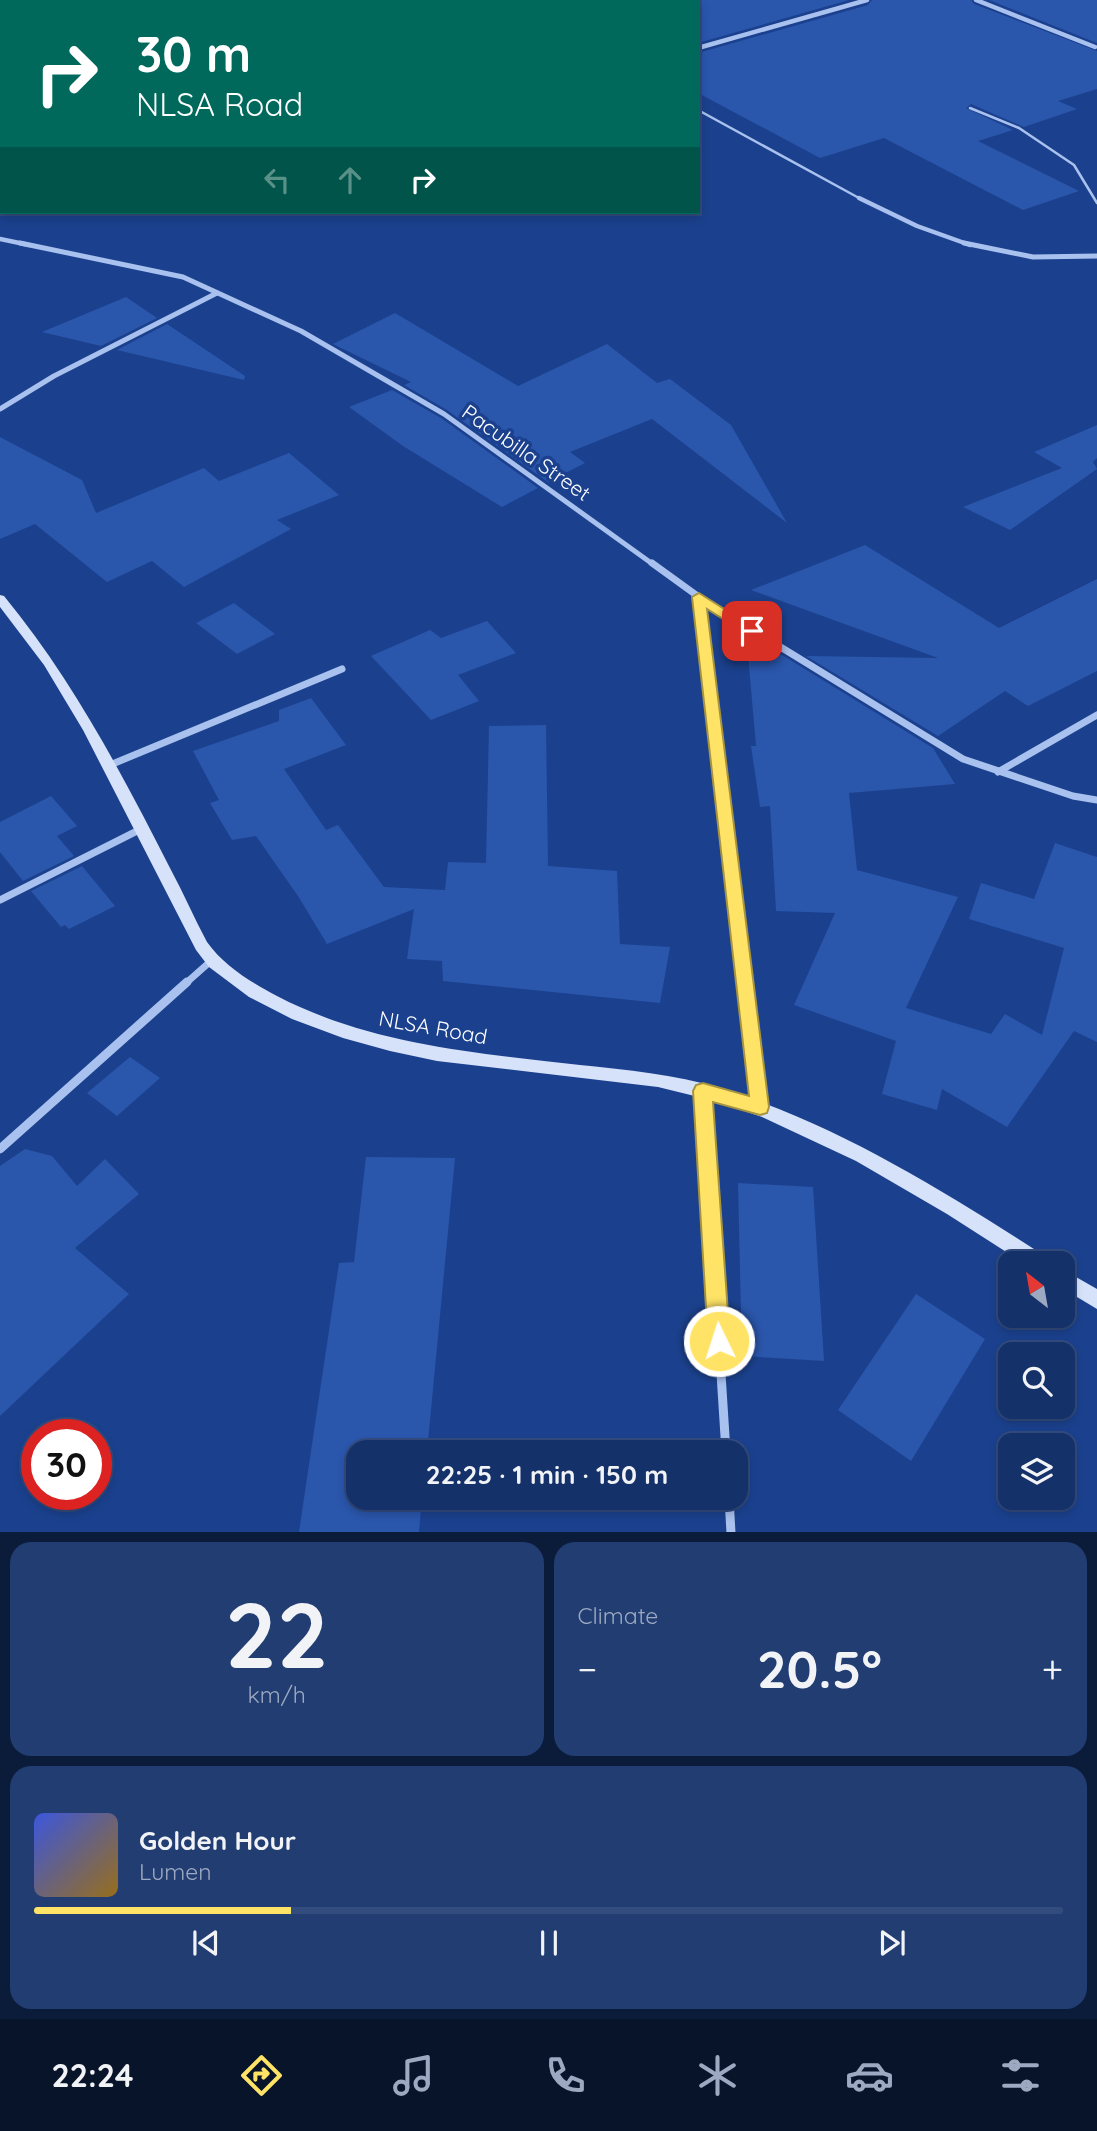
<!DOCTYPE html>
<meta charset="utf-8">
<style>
body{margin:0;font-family:Quicksand,sans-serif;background:#213d72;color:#f1f3f6;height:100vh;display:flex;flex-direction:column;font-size:26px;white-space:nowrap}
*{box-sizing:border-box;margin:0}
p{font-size:23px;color:#9da9c1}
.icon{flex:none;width:38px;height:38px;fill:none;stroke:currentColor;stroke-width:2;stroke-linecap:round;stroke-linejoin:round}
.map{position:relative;height:1532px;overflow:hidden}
.drawer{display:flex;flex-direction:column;gap:10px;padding:10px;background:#0b1b3a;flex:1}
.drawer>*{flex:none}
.guide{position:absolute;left:0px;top:0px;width:700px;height:214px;box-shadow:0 4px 10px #0003,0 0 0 2px #334c7e;background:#00695c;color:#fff;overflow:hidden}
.needle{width:46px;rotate:329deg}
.controls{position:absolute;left:998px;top:1251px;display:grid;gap:14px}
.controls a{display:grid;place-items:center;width:77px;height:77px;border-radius:14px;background:#14316a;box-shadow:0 4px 10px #0003,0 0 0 2px #334c7e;font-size:35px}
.speed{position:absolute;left:21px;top:1419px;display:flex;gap:14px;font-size:35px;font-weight:700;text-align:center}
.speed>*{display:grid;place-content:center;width:91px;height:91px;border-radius:50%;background:#14316a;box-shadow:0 4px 10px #0003,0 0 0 2px #334c7e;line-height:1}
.speed .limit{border:10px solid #d22;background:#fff;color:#111}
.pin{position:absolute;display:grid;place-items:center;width:60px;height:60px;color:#fff;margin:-30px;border-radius:14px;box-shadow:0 4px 10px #0006}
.me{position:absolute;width:77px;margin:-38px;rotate:356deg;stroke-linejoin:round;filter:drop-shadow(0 0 5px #0008)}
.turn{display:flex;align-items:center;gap:24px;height:147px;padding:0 21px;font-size:32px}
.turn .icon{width:91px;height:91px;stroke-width:2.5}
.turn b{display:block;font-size:49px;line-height:60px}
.lanes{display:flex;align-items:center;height:66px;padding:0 21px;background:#0003;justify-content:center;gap:35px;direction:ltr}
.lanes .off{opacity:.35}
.big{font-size:52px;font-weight:800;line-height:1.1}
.drawer .card{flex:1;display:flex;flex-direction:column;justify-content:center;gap:10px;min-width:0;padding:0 24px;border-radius:21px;background:#213d72}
.drawer .dial{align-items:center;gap:0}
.dial b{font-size:91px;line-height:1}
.song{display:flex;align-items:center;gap:21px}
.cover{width:84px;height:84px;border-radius:10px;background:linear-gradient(135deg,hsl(230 70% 55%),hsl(40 70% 35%))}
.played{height:7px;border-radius:4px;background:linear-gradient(90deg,#ffe366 25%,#334c7e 25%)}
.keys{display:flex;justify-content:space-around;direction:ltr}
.heat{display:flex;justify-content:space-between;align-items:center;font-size:38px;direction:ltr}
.drawer .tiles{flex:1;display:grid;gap:10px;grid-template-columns:1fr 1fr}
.card:last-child{grid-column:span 2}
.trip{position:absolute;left:346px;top:1440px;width:402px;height:70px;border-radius:21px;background:#14316a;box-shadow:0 4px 10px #0003,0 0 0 2px #334c7e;font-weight:800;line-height:70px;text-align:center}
.tabs{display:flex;height:112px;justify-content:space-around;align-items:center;background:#08142a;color:#9da9c1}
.tabs .icon{width:49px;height:49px}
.tabs .current{color:#ffe366}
.tabs b{font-size:32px;color:#f1f3f6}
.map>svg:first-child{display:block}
.building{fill:#2a56ac}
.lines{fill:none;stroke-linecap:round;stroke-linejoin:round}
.lane{stroke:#a9c1ee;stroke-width:2.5}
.street-far3{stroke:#a9c1ee;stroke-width:4.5}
.street-far2{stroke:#a9c1ee;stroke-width:5}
.street-far1{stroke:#a9c1ee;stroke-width:7}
.street{stroke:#a9c1ee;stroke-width:9}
.secondary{fill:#d6e1fa;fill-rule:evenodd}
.route{fill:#ffe366;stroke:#a69442;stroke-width:2}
.labels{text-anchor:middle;stroke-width:7;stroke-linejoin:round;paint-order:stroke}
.street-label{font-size:21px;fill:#fff;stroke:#1b418e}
</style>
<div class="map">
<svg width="1097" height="1533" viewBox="0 0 1097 1533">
<rect width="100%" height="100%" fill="#1b418e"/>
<g class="building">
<polygon points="698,0 849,0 698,43"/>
<polygon points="872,0 971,0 974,4 1097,51 1097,89 1058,101 1077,109 1024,127 971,104 966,108 1013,130 978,141 1079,191 1023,210 884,138 820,158 698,93 698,53 868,5"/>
<polygon points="989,0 1097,0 1097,43"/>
<polygon points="126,297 157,318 101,346 42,332"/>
<polygon points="395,313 518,386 607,344 657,383 670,379 731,425 787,523 652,419 570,452 585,463 548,482 447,410 404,385 411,382 333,344"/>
<polygon points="167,324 245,376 244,380 117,350"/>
<polygon points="392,390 441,418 538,488 502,507 403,446 349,407"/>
<polygon points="1097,425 1097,458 1093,462 1097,469 1010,530 963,507 1062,468 1034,452"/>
<polygon points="0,437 82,480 96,513 204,468 219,481 289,453 339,495 277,520 291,529 184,587 152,561 107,582 35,524 0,539"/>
<polygon points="865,545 999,628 1097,579 1097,671 1028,706 1005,691 938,736 806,656 938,658 751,590"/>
<polygon points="234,603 275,634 237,654 196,623"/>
<polygon points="487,621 516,653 458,675 479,701 431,720 371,656 430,630 441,638"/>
<polygon points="748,655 782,655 933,748 955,784 849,793 857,870 958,897 906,1008 991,1034 1005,1014 1042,1035 1064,948 969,919 981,883 1034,899 1055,843 1097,857 1097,1042 1074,1031 1007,1127 942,1089 937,1110 882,1094 896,1041 794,1005 835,913 776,911 770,806 760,807 751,746 756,746"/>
<polygon points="311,698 346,745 284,769 326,830 338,825 384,887 445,890 448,862 486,863 489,726 546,725 548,866 617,871 620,944 670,947 660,1003 443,981 442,961 407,959 414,909 327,944 298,896 256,836 232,840 210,803 219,800 193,751 279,721 279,710"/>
<polygon points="51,796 77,826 57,836 74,856 23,881 0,852 0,822"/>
<polygon points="82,866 115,906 69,929 65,925 61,927 31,891"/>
<polygon points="130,1057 160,1078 117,1116 87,1093"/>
<polygon points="25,1149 52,1156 77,1186 105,1159 139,1194 75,1248 129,1294 0,1416 0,1166"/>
<polygon points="366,1157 455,1158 427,1452 359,1452 359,1498 422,1498 419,1532 299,1532 339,1263 354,1262"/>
<polygon points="738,1183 813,1187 824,1361 742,1356"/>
<polygon points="916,1294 985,1339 911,1461 838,1410"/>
</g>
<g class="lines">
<g class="lane">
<polyline points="498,0 501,2"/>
<polyline points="970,108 1019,128 1074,165 1097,203"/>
<polyline points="698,110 859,198"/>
</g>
<g class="street-far3">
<polyline points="976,0 1095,47"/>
<polyline points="513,2 518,0"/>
<polyline points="698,48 867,0"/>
<polyline points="859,198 917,226 970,245"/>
<polyline points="0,239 29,245"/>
</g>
<g class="street-far2">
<polyline points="20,243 183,277 301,331 444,414 654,565"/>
<polyline points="964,243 1033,257 1097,256"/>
<polyline points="0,409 54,376 217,293"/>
</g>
<g class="street-far1">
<polyline points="652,563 699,597 963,759 1073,796 1097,800"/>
<polyline points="699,597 745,984"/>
<polyline points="110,765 342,669"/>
<polyline points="998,772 1097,715"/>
<polyline points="0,900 141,829"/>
<polyline points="185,984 212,960"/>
</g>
<g class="street">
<polyline points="745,982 760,1107"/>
<polyline points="703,1092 726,1452"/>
<polyline points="0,1149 187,982"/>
<polyline points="729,1498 731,1533"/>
</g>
<g class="secondary">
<path d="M0 595 4 596C73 680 122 774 171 870 184 894 194 918 207 942 224 966 252 983 277 996 371 1045 477 1053 580 1065 627 1070 674 1074 720 1088 839 1125 944 1191 1048 1258L1050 1264H1025L947 1214 856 1161 762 1117 719 1102 658 1087 437 1061 390 1051 343 1038 292 1019 249 997 209 967 196 950 83 730 44 665 0 607Z"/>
<polygon points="1062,1269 1097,1289 1097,1309 1062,1288"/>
</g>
</g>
<polygon class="route" points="699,593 759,631 752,635 747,634 707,609 769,1107 767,1113 760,1115 713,1102 730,1341 726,1349 719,1352 711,1349 708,1341 693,1091 696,1085 703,1083 749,1096 692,597"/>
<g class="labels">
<g class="street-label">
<text transform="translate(526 453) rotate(35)" y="7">Pacubilla Street</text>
<text transform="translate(433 1028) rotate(10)" y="7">NLSA Road</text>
</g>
</g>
</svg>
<div class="controls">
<a><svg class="needle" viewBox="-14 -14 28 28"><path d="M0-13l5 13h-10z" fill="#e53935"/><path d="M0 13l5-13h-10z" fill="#9da9c1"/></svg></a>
<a><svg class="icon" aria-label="search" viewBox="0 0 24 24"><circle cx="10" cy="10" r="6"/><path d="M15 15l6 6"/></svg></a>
<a><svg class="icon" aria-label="layers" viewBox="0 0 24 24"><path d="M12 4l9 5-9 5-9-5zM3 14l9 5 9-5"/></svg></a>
</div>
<div class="speed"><div class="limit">30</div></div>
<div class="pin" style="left:752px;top:631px;background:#d93025"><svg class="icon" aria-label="arrive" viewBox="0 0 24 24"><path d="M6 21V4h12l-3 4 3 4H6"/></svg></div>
<svg class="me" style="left:719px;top:1341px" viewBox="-20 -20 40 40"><circle r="17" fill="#ffe366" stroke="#fff" stroke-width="3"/><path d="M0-11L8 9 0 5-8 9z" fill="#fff"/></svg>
<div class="trip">22:25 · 1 min · 150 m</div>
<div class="guide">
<div class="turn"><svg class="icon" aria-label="right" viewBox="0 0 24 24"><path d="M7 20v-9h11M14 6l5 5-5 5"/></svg><div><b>30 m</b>NLSA Road</div></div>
<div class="lanes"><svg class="icon off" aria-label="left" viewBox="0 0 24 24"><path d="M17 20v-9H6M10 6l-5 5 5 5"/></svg><svg class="icon off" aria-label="ahead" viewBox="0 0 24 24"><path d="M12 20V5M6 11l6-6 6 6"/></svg><svg class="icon" aria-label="right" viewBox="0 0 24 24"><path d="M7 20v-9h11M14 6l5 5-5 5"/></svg></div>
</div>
</div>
<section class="drawer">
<div class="tiles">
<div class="card dial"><b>22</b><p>km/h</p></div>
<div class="card"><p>Climate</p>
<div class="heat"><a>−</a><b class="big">20.5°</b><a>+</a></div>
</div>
<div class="card">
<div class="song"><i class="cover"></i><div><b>Golden Hour</b><p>Lumen</p></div></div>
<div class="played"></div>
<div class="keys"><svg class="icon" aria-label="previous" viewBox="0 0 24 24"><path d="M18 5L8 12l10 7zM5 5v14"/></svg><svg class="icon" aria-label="pause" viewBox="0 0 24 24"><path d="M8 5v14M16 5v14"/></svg><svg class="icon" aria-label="next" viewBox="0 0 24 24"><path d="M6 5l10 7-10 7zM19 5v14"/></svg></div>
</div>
</div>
</section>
<nav class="tabs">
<b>22:24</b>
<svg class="icon current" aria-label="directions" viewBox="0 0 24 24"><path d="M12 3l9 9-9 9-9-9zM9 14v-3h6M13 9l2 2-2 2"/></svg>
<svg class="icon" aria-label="music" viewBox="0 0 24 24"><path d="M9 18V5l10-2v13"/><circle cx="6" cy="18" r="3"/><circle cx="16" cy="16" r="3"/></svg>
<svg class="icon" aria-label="phone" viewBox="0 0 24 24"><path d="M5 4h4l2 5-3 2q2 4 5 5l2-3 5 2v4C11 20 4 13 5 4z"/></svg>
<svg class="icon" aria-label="climate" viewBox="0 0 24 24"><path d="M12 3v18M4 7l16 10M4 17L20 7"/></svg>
<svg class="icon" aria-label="car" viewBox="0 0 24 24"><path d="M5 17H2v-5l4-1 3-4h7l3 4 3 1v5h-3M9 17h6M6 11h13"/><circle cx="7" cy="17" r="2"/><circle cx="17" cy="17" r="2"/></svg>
<svg class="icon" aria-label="filters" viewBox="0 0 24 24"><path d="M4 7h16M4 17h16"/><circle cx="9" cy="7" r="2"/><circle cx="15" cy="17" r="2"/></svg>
</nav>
